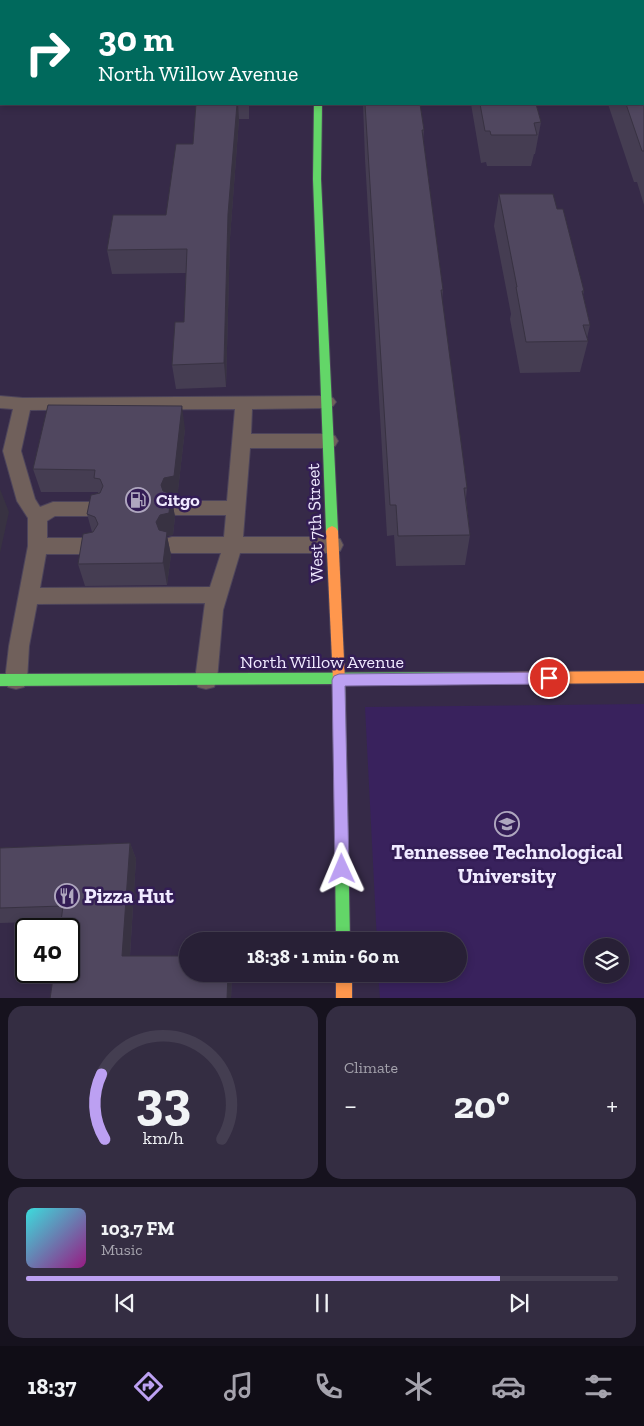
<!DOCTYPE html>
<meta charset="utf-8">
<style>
body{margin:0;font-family:"Zilla Slab",serif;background:#342d42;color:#f1f3f6;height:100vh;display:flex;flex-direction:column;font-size:19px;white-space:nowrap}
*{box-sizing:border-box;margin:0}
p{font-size:16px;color:#a5a3ad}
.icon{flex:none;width:28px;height:28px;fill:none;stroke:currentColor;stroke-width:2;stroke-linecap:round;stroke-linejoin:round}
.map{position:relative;height:998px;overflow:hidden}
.sheet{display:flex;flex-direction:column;gap:8px;padding:8px;background:#16121e;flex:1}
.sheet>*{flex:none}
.top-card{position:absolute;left:0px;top:0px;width:645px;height:105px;box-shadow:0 2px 8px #0003,0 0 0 1px #443e51;background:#00695c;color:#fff;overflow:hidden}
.buttons{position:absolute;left:584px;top:938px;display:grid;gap:10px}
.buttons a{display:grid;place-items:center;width:45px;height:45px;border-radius:50%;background:#282036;box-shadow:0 2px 8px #0003,0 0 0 1px #443e51;font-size:25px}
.speed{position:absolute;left:15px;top:918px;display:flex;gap:10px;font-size:25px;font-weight:700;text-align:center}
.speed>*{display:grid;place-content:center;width:65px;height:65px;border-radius:50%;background:#282036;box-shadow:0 2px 8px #0003,0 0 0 1px #443e51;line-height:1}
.speed .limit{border:2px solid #111;border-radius:8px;background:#fff;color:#111}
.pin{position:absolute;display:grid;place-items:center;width:42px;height:42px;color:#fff;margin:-21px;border:2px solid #fff;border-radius:50%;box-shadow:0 1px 5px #0007}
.me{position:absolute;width:55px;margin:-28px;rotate:359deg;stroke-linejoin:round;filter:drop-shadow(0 0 4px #0008)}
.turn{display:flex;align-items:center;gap:18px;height:105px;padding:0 15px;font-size:22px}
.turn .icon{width:65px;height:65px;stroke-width:2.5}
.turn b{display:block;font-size:35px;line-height:42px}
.big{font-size:38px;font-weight:800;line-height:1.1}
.sheet .tile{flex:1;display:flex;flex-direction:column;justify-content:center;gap:8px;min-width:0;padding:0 18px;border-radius:15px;background:#342d42}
.sheet .dial{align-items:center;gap:0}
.dial svg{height:130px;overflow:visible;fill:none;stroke:#443e51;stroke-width:7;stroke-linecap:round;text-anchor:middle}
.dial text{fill:#f1f3f6;stroke:none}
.song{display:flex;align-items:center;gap:15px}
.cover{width:60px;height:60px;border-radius:8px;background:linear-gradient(135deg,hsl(180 70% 55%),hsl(310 70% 35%))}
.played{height:5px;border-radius:2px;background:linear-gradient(90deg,#bca0f2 80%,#443e51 80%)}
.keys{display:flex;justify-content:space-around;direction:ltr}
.heat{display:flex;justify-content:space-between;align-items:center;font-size:28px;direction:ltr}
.sheet .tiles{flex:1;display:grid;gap:8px;grid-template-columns:1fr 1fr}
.tile:last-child{grid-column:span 2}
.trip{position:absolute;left:179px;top:932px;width:288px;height:50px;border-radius:25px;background:#282036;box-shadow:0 2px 8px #0003,0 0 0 1px #443e51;font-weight:800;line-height:50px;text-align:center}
.dock{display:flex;height:80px;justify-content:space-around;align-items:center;background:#100d16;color:#a5a3ad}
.dock .icon{width:35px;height:35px}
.dock .current{color:#bca0f2}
.dock b{font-size:22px;color:#f1f3f6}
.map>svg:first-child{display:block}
.built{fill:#39225d;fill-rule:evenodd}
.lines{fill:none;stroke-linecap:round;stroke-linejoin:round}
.lane-casing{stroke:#4d445b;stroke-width:2}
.fast-casing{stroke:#4d445b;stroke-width:2}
.slow-casing{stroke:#4d445b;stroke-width:2}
.lane{fill:#70605b;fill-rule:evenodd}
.fast{fill:#63d668;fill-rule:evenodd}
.slow{fill:#ff974d;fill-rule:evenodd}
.wall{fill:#453d52}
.shaded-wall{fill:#383242}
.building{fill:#50475f;stroke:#383242}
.route{fill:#bca0f2;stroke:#7a689d}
.labels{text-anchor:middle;stroke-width:5;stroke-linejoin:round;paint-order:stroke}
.poi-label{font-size:18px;font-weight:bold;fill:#f0eaff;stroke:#331d55;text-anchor:start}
.street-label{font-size:18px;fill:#f0eaff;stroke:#331d55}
.near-poi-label{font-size:21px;font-weight:bold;fill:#f0eaff;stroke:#331d55}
</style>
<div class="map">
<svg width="644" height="999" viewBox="0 0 644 999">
<rect width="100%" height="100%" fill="#362a48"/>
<path class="built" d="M644 704V998H380L378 974H458V941H377L365 707ZM592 946H620V974H592Z"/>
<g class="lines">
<defs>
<path id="lane" d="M0 396 23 398 327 396 333 398 336 402 333 406 327 408 252 409 251 434H329L335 436 338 441 335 446 329 448H250L243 537H333L340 539 343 545 340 551 333 553H240L223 610 217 680 214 687 206 689 198 687 195 680 205 603 37 604 29 646 27 680 24 687 16 689 8 687 5 680 9 646 28 546V518L17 501 3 451 13 409 0 408ZM235 409 227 501H176L169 503 167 508 169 513 176 515H226L224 537H172L165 539 162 545 165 551 172 553H221L210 587 40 588 46 554H92L99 552 102 546 99 540 92 538H47V521L55 516H98L105 514 107 509 105 504 98 502H53L40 507 35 499 21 451 30 410Z"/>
<g id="fast">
<polygon points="314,104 322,104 321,179 338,531 336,534 328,534 326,531 313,179"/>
<polygon points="497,672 502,674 503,678 502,682 497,684 345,684 350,941 336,941 333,684 0,686 0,674"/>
</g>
<g id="slow">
<polygon points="332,526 336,528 338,531 345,681 344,685 339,687 334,685 333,681 326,531 328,528"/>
<polygon points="644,671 644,683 497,684 492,682 491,678 492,674 497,672"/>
<rect x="336" y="974" width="16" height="25"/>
</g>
</defs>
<use href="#lane" class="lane-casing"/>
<use href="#fast" class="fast-casing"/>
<use href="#slow" class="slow-casing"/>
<use href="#lane" class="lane"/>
<use href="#fast" class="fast"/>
<use href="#slow" class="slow"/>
</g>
<g class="wall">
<rect x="574" y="0" width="65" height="1"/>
<polygon points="644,12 644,205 637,182 634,182 608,104 644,104"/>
<polygon points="193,104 249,104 249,119 239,119 230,238 226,387 176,389 172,365 184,322 186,273 112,274 107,250 166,215 193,144 196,104"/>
<polygon points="363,104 420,104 424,130 423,140 443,290 442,300 467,488 466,498 470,535 465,565 396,566 394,535 387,536 365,159"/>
<polygon points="471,104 536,104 541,122 535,154 534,154 531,166 487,166 486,162 481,163"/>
<polygon points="499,194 557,209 584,291 583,295 590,325 587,338 588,341 580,372 520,373 510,319 511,314 494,226"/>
<polygon points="185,429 177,499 172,500 175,517 173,535 167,536 171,555 167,585 85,586 78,564 92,532 87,514 98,494 98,492 41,492 33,469"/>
<polygon points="130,843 136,859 130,956 188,974 232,974 231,999 50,999 61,921 0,923 0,848"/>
</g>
<g class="shaded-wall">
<polygon points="237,104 238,104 239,119 230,238 226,387 224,363 228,214"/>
<polygon points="182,406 185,429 177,499 172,500 175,517 173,535 167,536 171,555 167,585 156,522 165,507 161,485"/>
<polygon points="0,489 9,512 0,553"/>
<polygon points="130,843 136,859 129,969 122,956"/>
<polygon points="228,974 232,974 231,999 227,999"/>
</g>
<g class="building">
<polygon points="196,0 257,0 257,1 195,1"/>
<rect x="361" y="0" width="44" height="1"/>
<polygon points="589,0 639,0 639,1 590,1"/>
<polygon points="644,12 644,151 642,151 626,104 644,104"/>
<polygon points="196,104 237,104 228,214 224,363 172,365 175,322 184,322 187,249 107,250 113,215 166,215 176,144 193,144"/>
<polygon points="365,104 420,104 424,130 422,130 443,290 441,290 467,488 464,488 470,535 398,536 396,505 390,505"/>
<polygon points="480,104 536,104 541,122 534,123 537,135 491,135 490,131 485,131"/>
<polygon points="499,194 553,194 557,209 563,209 584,291 582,291 590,325 583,325 588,341 526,342 516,287 517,287"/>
<polygon points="48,405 182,406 174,476 164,478 161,485 163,491 171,494 169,513 160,515 156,522 159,530 167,532 163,563 78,564 83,534 93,532 98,524 95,517 87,514 91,495 100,493 103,486 100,479 94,478 95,470 33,469"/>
<polygon points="130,843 122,956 188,956 188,974 228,974 227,999 50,999 54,971 69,971 69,929 60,929 63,906 0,908 0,848"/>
</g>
<polygon class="route" points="549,672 553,674 555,678 553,682 549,684 345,686 349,869 347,874 342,876 337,874 335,869 332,680 334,676 339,674"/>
<defs>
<symbol id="fuel-ring" viewBox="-11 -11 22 22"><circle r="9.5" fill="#331d55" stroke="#afa7bf" stroke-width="1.5"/><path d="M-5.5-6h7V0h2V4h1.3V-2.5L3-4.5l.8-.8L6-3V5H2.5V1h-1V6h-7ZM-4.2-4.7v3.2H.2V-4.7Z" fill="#afa7bf"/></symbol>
<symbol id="university-ring" viewBox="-11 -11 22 22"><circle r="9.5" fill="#331d55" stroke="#afa7bf" stroke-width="1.5"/><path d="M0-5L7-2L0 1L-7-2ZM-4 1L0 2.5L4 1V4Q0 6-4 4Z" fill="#afa7bf"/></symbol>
<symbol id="restaurant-ring" viewBox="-11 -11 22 22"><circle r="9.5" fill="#331d55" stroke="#afa7bf" stroke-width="1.5"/><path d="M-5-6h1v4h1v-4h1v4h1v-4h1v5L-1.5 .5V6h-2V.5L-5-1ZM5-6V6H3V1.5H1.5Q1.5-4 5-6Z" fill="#afa7bf"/></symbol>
</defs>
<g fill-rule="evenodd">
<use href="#fuel-ring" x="124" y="486" width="28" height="28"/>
<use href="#university-ring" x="493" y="810" width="28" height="28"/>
<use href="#restaurant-ring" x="53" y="882" width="28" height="28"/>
</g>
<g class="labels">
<g class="poi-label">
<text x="156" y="506">Citgo</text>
</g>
<g class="street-label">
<text transform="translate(315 523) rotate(-92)" y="6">West 7th Street</text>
<text x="322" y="668">North Willow Avenue</text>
</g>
<g class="near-poi-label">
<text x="507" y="859">Tennessee Technological<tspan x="507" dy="24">University</tspan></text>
<text x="84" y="903" text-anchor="start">Pizza Hut</text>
</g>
</g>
</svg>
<div class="buttons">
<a><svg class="icon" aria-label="layers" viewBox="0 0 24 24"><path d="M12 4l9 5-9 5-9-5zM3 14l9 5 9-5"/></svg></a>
</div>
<div class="speed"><div class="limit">40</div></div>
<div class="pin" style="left:549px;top:678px;background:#d93025"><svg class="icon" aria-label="arrive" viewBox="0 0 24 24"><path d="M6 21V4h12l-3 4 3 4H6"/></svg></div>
<svg class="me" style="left:342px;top:869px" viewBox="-20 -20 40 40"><path d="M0-17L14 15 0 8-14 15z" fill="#bca0f2" stroke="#fff" stroke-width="4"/></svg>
<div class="trip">18:38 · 1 min · 60 m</div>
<div class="top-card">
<div class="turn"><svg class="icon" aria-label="right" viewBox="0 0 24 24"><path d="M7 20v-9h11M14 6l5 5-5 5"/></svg><div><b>30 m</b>North Willow Avenue</div></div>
</div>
</div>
<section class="sheet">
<div class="tiles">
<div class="tile dial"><svg viewBox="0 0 100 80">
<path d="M14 69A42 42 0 1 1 86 69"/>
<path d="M14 69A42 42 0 0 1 12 29" stroke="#bca0f2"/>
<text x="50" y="56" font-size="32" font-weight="700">33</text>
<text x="50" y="72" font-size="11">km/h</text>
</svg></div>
<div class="tile"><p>Climate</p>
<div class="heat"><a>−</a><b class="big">20°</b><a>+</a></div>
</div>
<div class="tile">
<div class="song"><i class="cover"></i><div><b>103.7 FM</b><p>Music</p></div></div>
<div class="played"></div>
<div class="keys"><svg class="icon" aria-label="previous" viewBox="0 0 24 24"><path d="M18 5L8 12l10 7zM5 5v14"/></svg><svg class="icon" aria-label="pause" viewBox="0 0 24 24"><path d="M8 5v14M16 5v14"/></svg><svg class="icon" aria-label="next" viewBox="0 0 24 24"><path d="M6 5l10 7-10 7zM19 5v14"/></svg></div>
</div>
</div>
</section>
<nav class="dock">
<b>18:37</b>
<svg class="icon current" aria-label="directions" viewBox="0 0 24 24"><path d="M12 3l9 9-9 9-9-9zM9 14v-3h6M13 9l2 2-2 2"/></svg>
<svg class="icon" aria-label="music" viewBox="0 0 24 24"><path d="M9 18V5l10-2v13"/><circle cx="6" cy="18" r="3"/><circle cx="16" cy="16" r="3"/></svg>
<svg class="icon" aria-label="phone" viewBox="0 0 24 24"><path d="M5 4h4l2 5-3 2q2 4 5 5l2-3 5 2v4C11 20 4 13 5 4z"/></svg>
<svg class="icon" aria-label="climate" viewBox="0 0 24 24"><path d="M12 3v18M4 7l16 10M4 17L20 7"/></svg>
<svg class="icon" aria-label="car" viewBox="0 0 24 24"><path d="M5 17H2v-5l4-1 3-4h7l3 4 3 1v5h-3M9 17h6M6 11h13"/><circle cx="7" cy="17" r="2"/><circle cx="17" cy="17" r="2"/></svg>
<svg class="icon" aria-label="filters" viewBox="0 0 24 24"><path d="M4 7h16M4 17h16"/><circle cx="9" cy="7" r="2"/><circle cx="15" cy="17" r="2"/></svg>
</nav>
